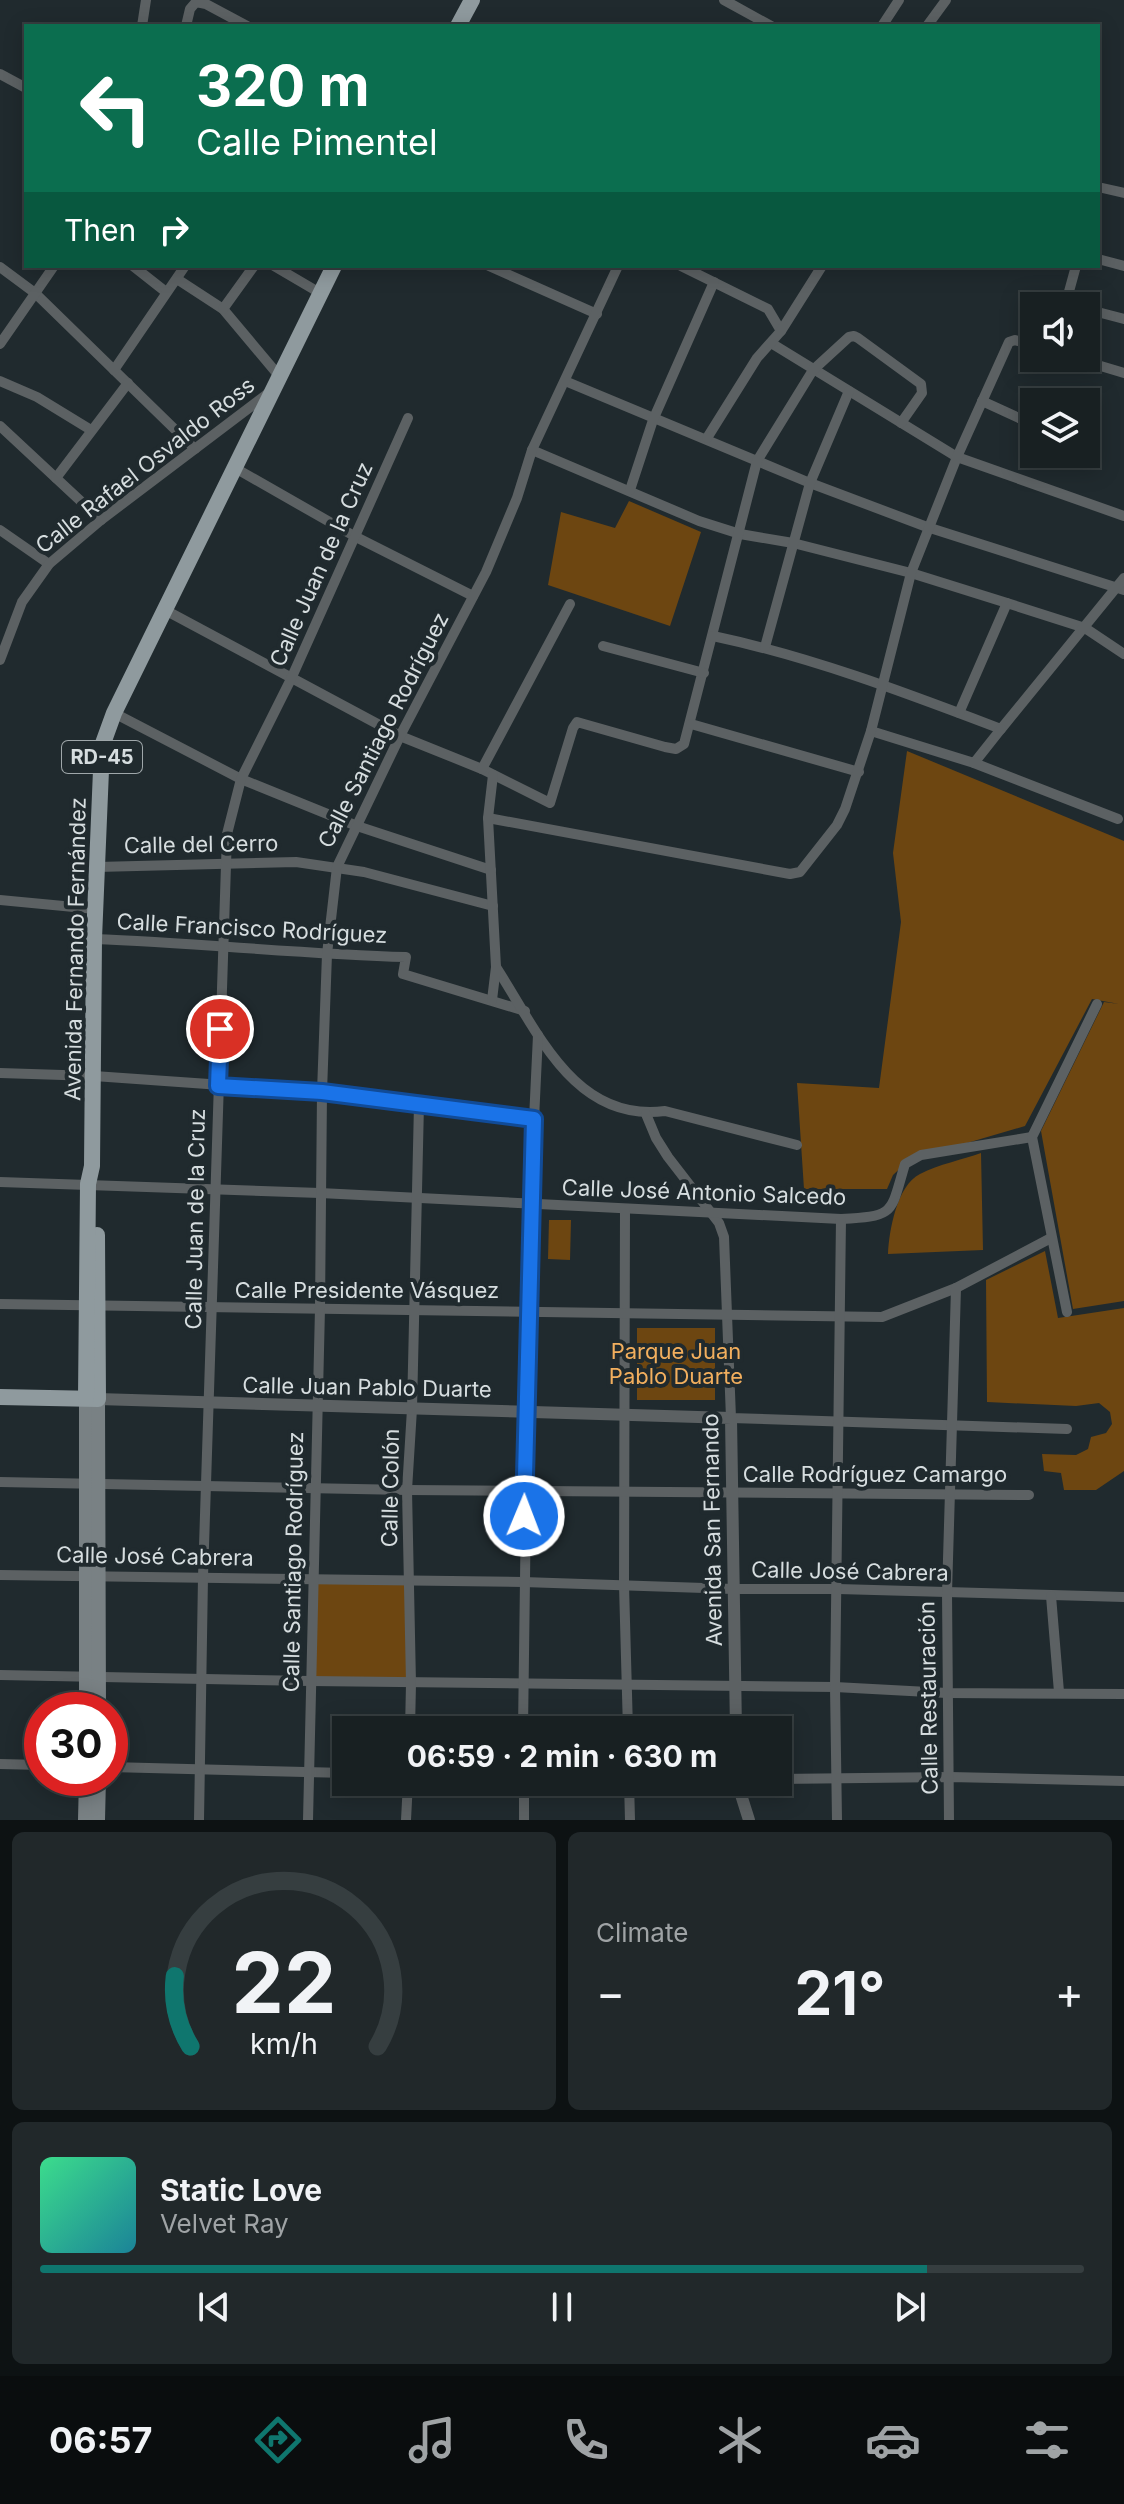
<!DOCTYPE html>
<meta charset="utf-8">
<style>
body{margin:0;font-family:Inter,sans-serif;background:#21282a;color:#f1f3f6;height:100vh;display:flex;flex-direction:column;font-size:30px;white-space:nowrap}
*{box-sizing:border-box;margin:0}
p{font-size:26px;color:#9fa3a5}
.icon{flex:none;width:44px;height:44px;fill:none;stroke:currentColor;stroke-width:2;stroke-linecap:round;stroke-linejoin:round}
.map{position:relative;height:1820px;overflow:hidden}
.panel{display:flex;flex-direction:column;gap:12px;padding:12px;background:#0d1213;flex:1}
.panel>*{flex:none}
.hud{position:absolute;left:24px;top:24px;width:1076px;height:244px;border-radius:0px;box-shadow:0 4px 20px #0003,0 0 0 2px #363e40;background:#0b6e4f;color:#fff;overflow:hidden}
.tools{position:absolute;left:1020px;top:292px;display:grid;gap:16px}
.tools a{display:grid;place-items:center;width:80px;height:80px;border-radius:0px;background:#182022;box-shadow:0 4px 20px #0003,0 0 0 2px #363e40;font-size:40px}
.speed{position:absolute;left:24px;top:1692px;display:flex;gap:16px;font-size:40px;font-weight:700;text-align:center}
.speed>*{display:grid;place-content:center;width:104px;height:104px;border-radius:50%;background:#182022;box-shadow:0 4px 20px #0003,0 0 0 2px #363e40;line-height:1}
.speed .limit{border:12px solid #d22;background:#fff;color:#111}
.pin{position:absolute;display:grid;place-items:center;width:68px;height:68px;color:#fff;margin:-34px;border:4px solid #fff;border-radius:50%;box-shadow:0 2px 8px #0007}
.me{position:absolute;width:88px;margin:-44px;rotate:1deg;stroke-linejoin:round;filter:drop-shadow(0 0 6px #0008)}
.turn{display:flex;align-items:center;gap:28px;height:168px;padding:0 40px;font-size:36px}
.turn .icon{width:104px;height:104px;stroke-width:2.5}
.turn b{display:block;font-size:56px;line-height:68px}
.then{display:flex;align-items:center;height:76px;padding:0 40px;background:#0003;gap:16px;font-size:30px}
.big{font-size:60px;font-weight:700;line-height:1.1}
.panel .tile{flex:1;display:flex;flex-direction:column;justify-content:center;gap:12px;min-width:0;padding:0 28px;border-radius:12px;background:#21282a}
.panel .dial{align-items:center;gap:0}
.dial svg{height:208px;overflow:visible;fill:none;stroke:#363e40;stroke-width:7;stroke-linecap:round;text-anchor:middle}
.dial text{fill:#f1f3f6;stroke:none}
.song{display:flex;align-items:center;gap:24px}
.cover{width:96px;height:96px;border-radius:12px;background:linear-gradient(135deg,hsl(150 70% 55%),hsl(190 70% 35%))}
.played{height:8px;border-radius:4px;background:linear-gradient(90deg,#0f766e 85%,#363e40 85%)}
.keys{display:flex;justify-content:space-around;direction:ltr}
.heat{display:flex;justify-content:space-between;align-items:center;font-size:44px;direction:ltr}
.panel .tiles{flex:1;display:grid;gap:12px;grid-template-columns:1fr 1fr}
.tile:last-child{grid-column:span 2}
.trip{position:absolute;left:332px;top:1716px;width:460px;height:80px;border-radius:0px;background:#182022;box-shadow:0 4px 20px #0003,0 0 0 2px #363e40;font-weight:700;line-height:80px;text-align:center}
.menu{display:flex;height:128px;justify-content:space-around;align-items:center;background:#0a0d0e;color:#9fa3a5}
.menu .icon{width:56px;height:56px}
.menu .current{color:#0f766e}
.menu b{font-size:36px;color:#f1f3f6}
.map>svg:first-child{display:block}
.green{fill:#6d4611}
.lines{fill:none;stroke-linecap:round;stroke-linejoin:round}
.minor{stroke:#5c6163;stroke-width:10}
.tertiary{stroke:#5c6163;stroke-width:12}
.secondary{stroke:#798184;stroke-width:14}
.primary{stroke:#8f9a9e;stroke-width:16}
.route-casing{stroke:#114b97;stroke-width:20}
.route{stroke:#1a73e8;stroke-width:14}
.labels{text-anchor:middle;stroke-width:8;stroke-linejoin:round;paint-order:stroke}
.shield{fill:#202a2e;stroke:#9fa7aa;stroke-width:2}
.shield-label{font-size:20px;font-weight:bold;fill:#d6dddf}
.street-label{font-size:22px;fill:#d6dddf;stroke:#202a2e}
.park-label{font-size:22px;fill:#f2af5e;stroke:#202a2e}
</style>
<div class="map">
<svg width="1124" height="1820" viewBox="0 0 1124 1820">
<rect width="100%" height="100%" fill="#202a2e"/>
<g class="green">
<polygon points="629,501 701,532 670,626 548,585 561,512 615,528"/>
<polygon points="907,751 1124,841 1124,1301 1073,1309 1041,1131 1104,1002 1119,1004 1092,999 1025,1126 909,1160 893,1175 887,1189 804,1189 797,1083 879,1088 901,922 893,853"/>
<path d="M981 1153 983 1250 888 1254C889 1231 897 1185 920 1174 939 1164 962 1160 981 1153Z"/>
<polygon points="549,1220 571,1220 570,1260 548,1259"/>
<polygon points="1045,1251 1058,1318 1124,1308 1124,1471 1096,1490 1064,1490 1061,1473 1044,1471 1042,1454 1076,1455 1088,1449 1091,1437 1106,1433 1112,1424 1110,1412 1099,1403 1076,1406 987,1402 986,1280"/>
<rect x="637" y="1328" width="78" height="72"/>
<polygon points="312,1580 408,1581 411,1683 310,1681"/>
</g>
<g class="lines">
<g class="minor">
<polyline points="724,0 771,26"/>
<polyline points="142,26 146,0"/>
<polyline points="186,26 190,9 196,2 206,4 247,26"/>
<polyline points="882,26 899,0"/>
<polyline points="927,26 946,0"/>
<polyline points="0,74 26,88"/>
<polyline points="1098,187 1124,193"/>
<polyline points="1098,259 1124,266"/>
<polyline points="133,266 166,292"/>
<polyline points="274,266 320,293"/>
<polyline points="489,266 597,314"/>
<polyline points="681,266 768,309 781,331"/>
<polyline points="0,267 35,293 195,449"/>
<polyline points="177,279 223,309 280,377"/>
<polyline points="1065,306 1076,266"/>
<polyline points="223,309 254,266"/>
<polyline points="1086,309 1124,319"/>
<polyline points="771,343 957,457 1124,516"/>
<polyline points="0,344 54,266"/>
<polyline points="1074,358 1124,373"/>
<polyline points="114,370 185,266"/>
<polyline points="0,381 37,397 91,430"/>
<polyline points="565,381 810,483 927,527 1124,590"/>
<polyline points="982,401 1034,425"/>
<polyline points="0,426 101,520"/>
<polyline points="707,438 757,358 781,331 822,266"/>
<polyline points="1086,447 1097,452"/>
<polyline points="532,450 699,521 740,534 793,543 911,573 1007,603 1085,628 1124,654"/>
<polyline points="235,468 356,537 473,596"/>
<polyline points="56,478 128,383"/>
<polyline points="630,490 653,420 714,282"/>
<polyline points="0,530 49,564"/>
<polyline points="165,610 400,736 482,769 550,803 573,728 577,722 665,747 676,749 684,744 757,461 813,370 849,337 854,336 858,338 921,384 922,393 901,423"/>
<path d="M713 636C812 657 906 693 1001 729L1124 578"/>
<polyline points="603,646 704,673"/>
<polyline points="765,647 810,483 849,391"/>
<polyline points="0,660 22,602 49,564 101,520 270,392"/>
<polyline points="114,713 241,779 357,826 491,870"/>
<polyline points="959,713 1007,603"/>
<polyline points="691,724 859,772"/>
<polyline points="871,731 974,763 1001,729"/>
<polyline points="974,763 1118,819"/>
<polyline points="482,769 570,604"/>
<polyline points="488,818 790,874 800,872 837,825 845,809 871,731 911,573 957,457 1009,342 1015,340 1034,346"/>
<polyline points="97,867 296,862 364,872 493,906"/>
<polyline points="0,900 95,909"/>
<path d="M94 939C198 943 302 954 406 957L403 974 525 1011"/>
<path d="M496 967C537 1030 574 1123 665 1111L797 1145"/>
<polyline points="492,1000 496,967 488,818 493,775"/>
<polyline points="0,1073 94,1076 322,1092 534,1119"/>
<polyline points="646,1114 656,1138 668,1157 719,1223 724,1237 731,1418 1067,1429"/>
<path d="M0 1182 320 1193 841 1219C896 1216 890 1214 905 1164L921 1155 1032 1137"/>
<polyline points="625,1209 624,1585 628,1730"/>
<polyline points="0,1304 882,1317 956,1288 1051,1238"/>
<polyline points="1067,1312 1032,1137 1097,1004"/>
<polyline points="0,1482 407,1490 1029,1495"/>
<polyline points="0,1575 523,1582 734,1589 838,1589 1124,1597"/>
<polyline points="1051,1596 1059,1692"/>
<polyline points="0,1675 310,1681 835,1687 947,1693 1124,1694"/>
<polyline points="410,1730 411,1683 407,1490 412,1409 419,1104"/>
<polyline points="523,1730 530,1204 538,1035"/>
<polyline points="0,1764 42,1765"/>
<polyline points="110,1767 346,1773"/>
<polyline points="778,1779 950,1777 1124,1781"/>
<polyline points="524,1782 524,1820"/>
<polyline points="629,1782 630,1820"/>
<polyline points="199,1820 203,1577 227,834 241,779 291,679 408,418"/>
<polyline points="308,1820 320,1308 322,1092 327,954 337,867 400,736 486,572 517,498 532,450 618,266"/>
<polyline points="406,1820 408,1782"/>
<polyline points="837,1820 835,1687 841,1219"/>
<polyline points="949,1820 947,1593 956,1288"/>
</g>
<g class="tertiary">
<polyline points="98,1399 731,1418 736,1730"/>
<polyline points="737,1782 749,1820"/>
</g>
<g class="secondary">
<polyline points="86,1398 86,1710"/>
<polyline points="98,1399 99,1710"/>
<polyline points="85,1820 86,1778"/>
<polyline points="98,1820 99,1778"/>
</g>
<g class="primary">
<polyline points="458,26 472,0"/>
<polyline points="0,1397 98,1399 97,1235"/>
<polyline points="86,1398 88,1184 92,1166 94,939 102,746 114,713 334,266"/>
</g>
</g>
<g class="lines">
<defs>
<polyline id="route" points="220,1029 218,1086 322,1092 534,1119 524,1516"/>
</defs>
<use href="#route" class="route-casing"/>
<use href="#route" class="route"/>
</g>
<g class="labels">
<rect class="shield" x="62" y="741" width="80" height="32" rx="6"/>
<g class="shield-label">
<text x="102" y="764">RD-45</text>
</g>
<g class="street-label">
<text transform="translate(145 465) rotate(-38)" y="8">Calle Rafael Osvaldo Ross</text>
<text transform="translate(321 564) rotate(-66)" y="8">Calle Juan de la Cruz</text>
<text transform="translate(383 730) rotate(-63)" y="8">Calle Santiago Rodríguez</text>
<text transform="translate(201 844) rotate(-1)" y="8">Calle del Cerro</text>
<text transform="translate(252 928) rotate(3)" y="8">Calle Francisco Rodríguez</text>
<text transform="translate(75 949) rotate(-89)" y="8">Avenida Fernando Fernández</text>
<text transform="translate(704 1192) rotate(2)" y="8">Calle José Antonio Salcedo</text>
<text transform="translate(195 1219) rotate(-89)" y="8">Calle Juan de la Cruz</text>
<text x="367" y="1298">Calle Presidente Vásquez</text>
<text transform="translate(367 1387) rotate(1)" y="8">Calle Juan Pablo Duarte</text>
<text x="875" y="1482">Calle Rodríguez Camargo</text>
<text transform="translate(390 1488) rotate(-89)" y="8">Calle Colón</text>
<text transform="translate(712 1530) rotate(-91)" y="8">Avenida San Fernando</text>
<text transform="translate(155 1556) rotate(1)" y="8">Calle José Cabrera</text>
<text transform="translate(293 1562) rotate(-89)" y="8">Calle Santiago Rodríguez</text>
<text transform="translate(850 1571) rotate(1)" y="8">Calle José Cabrera</text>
<text transform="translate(928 1698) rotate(-91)" y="8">Calle Restauración</text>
</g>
<g class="park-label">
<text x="676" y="1359">Parque Juan<tspan x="676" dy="25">Pablo Duarte</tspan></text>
</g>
</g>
</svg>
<div class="tools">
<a><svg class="icon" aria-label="sound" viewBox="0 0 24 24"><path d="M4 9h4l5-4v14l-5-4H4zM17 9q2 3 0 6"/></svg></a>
<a><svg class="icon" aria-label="layers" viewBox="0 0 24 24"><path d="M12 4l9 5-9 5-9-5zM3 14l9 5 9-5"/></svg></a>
</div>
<div class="speed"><div class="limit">30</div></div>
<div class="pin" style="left:220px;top:1029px;background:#d93025"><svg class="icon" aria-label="arrive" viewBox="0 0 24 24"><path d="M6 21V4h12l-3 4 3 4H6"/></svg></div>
<svg class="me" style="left:524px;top:1516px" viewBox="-20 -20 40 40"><circle r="17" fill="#1a73e8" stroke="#fff" stroke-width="3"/><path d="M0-11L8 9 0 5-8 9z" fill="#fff"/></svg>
<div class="trip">06:59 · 2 min · 630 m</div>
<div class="hud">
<div class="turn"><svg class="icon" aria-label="left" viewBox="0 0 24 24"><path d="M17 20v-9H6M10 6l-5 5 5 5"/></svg><div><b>320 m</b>Calle Pimentel</div></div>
<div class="then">Then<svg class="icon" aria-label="right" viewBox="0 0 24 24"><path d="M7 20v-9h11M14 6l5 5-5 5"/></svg></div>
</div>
</div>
<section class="panel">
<div class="tiles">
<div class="tile dial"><svg viewBox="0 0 100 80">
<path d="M14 69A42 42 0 1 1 86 69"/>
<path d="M14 69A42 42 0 0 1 8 42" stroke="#0f766e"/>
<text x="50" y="56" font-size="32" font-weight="700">22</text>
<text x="50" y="72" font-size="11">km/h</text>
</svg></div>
<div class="tile"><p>Climate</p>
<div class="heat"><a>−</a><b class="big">21°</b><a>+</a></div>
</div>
<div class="tile">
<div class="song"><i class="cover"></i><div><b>Static Love</b><p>Velvet Ray</p></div></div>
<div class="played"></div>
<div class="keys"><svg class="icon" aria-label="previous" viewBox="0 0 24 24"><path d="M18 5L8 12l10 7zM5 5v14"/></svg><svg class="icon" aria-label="pause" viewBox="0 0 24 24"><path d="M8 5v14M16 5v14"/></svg><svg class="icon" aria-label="next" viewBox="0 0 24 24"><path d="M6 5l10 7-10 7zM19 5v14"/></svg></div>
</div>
</div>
</section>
<nav class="menu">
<b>06:57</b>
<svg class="icon current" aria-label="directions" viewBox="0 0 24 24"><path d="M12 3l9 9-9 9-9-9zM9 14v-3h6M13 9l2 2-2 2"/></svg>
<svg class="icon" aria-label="music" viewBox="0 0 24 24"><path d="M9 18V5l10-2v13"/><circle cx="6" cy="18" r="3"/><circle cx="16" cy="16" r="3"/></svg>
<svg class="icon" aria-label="phone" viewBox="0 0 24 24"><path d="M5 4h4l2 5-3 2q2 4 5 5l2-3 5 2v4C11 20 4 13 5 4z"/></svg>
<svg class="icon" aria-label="climate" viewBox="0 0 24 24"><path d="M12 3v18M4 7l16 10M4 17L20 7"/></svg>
<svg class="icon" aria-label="car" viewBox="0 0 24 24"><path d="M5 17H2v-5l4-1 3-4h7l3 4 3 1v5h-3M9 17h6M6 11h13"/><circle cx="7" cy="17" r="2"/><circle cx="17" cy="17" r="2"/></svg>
<svg class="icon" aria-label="filters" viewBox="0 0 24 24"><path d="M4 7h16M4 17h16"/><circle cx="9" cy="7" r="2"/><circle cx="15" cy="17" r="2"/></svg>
</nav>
